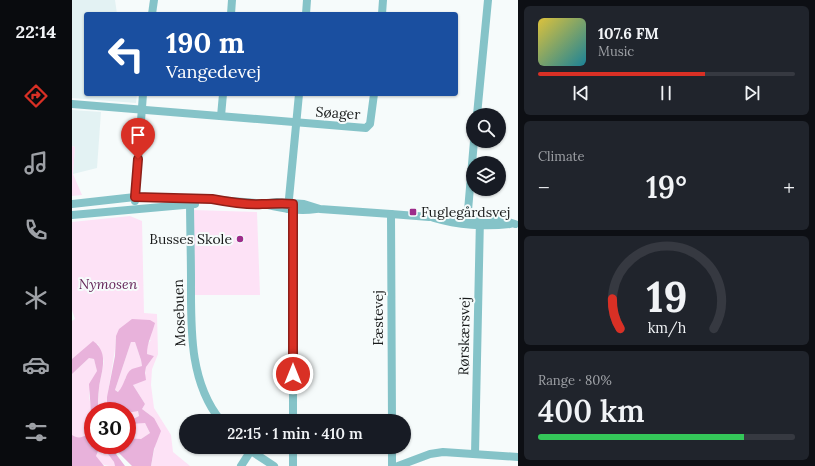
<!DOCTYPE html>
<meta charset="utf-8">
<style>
body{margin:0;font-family:Lora,serif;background:#20242c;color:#f1f3f6;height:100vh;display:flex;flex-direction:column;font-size:15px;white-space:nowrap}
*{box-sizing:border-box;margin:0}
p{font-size:13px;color:#9ea1a6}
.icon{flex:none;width:22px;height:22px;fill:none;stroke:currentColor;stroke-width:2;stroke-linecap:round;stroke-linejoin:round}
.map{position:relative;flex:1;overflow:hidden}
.details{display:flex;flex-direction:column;gap:6px;padding:6px;background:#0d0f14;width:297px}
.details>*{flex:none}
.banner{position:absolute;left:12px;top:12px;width:374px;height:84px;border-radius:4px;box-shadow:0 1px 3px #0004;background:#1a4fa0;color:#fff;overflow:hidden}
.controls{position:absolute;left:394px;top:108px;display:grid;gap:8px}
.controls a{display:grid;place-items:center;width:40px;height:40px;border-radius:50%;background:#171b24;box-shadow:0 1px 3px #0004;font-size:20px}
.speed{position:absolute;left:12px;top:402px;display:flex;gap:8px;font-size:20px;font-weight:700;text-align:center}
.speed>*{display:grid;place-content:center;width:52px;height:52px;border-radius:50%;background:#171b24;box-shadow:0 1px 3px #0004;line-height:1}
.speed .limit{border:6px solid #d22;background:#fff;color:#111}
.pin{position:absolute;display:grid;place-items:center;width:34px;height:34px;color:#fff;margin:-41px -17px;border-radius:50% 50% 50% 0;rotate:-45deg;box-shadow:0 0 4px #0007}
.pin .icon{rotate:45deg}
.me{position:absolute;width:44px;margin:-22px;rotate:0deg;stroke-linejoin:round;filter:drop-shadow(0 0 3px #0008)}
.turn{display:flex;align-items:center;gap:14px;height:84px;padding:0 16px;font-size:18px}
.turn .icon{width:52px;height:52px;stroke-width:2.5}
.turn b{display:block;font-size:28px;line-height:34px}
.big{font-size:30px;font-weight:600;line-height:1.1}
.details .card{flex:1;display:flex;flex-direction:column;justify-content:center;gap:6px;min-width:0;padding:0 14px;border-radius:6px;background:#20242c}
.details .dial{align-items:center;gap:0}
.dial svg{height:104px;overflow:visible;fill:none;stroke:#363941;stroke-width:7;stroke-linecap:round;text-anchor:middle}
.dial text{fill:#f1f3f6;stroke:none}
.song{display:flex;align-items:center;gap:12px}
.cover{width:48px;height:48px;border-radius:6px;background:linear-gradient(135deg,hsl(50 70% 55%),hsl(190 70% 35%))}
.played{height:4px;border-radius:2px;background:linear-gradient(90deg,#d93025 65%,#363941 65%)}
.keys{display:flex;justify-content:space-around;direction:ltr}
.heat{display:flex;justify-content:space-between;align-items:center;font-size:22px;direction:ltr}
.charge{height:6px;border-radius:3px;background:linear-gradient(90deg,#34c759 80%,#363941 0)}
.trip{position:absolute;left:107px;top:414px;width:232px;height:40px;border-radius:20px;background:#171b24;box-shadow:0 1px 3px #0004;font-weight:600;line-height:40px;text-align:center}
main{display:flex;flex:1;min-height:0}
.dock{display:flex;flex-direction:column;width:72px;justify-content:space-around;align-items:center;background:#090b0e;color:#9ea1a6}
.dock .icon{width:28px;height:28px}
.dock .current{color:#d93025}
.dock b{font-size:18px;color:#f1f3f6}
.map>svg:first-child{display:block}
.built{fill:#e3f2f3}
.green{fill:#fde2f6}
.water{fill:#e8b2db;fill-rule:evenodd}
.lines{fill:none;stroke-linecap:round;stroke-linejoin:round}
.minor{stroke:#85c3c8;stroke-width:8}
.route-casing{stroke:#8d1f18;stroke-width:10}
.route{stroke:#d93025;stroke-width:7}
.poi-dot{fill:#9d2c8a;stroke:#f6fbfb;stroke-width:1.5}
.labels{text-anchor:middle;stroke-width:4;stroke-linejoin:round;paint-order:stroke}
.street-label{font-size:14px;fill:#191b1b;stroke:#f6fbfb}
.poi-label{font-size:14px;fill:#191b1b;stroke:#f6fbfb;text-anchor:start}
.park-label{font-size:14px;font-style:italic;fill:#65275a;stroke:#f6fbfb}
</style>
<main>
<nav class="dock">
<b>22:14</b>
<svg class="icon current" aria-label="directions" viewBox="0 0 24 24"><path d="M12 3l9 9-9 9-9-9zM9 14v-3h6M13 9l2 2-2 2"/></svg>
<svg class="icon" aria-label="music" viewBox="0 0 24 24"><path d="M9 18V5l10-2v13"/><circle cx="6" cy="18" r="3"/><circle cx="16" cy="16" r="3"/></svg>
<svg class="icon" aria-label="phone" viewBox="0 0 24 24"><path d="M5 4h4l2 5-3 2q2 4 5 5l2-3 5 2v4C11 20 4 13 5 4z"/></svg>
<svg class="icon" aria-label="climate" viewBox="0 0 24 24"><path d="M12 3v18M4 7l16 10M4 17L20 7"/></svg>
<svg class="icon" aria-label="car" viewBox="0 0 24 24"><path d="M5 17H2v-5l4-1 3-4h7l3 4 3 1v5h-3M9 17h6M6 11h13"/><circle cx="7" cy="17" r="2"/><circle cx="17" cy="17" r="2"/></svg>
<svg class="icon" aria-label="filters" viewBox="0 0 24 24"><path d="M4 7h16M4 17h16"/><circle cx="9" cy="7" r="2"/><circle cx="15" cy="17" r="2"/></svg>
</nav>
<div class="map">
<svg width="446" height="466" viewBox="0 0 446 466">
<rect width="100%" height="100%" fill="#f6fbfb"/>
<g class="built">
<polygon points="0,0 43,0 45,14 14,14 14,94 65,94 64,103 0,98"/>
<polygon points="0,110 29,112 25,168 1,174 3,147 0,146"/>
</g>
<g class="green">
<polygon points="0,146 3,147 1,174 10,195 0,196"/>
<polygon points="121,210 185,212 188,295 121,295"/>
<path d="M58 216 70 221 72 313 85 314 86 354 80 369 79 385 82 408 99 435 101 452 118 466H79L84 441 82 418 70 409 73 404 61 385 73 376 74 367 82 356 75 354V345L79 340 44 336C43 361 35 385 35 411H26L27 387 32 361 26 344 0 359V321L3 319 0 310V222Z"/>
<polygon points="59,342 63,342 69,360 70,366 53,378 53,385 47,392 43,390"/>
<path d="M17 358 22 359C23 363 25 368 25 371 24 379 17 387 17 395 18 408 28 429 11 437 7 439 3 438 0 435V374Z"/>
<polygon points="62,411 66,411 67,416 57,421 60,425 67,422 73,423 78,433 69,439 55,438 55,413"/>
<path d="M27 449 33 450 42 462 43 466C32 466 29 465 24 456Z"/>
</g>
<path class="water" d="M60 319 78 320 83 323C80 334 75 343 75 354L82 356 74 367 73 373 74 380 61 385 73 404 70 409 82 418 89 431 82 449 79 466H60L46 452 44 454 53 466H43L42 462 33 450 27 449 24 456 32 466H0V435C8 441 17 435 20 427L17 384 25 371 22 359 17 358 0 374V359L21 341C38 353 29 372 27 388 26 396 26 404 26 411H21V445H35L40 452 43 451V445H55V438L69 439 78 433 73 423 57 424V421L67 416 66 411 55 413V411H35V397L43 356 44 336 47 329ZM59 342H63L69 360 70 366C67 367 63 368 60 369 53 373 53 385 46 392L43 390Z"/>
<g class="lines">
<g class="minor">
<polyline points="80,14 82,0"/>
<polyline points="159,14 160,0"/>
<polyline points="234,14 235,0"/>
<polyline points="310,14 311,0"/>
<polyline points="0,104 294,128 298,124 302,94"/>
<polyline points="405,115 416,0"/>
<polyline points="149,116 151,94"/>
<path d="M118 198C118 226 119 253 119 281 119 328 117 382 149 421"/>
<polyline points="63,201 71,94"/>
<path d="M0 204 63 197 140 199C157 202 174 201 191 204 209 208 225 212 244 209"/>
<polyline points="190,204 205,202 232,204 248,209 319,214 357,217 375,215 426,219 443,224"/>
<polyline points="221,206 221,421"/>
<polyline points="216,209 227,94"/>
<polyline points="319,214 320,421"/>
<polyline points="0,215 123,204"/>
<path d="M362 218C385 225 414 227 438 224"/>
<polyline points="395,222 402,141"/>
<polyline points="173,447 202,466"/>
<polyline points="221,447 221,466"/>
<polyline points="320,447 320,466"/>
<polyline points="403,454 408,218"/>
<polyline points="169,466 178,452"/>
<polyline points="326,466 358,454 371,452 446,457"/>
</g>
</g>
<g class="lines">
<defs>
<path id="route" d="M66 159 63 197 140 199C156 202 174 205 190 204 201 204 210 203 221 204V374"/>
</defs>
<use href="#route" class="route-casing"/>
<use href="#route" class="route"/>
</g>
<g class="poi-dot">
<rect x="337" y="208" width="8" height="8" rx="2"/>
<circle cx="168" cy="239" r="4"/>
</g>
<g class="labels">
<g class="street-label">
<text transform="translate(266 113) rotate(4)" y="5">Søager</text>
<text transform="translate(107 313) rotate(-92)" y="5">Mosebuen</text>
<text transform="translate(306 318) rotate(-90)" y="5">Fæstevej</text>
<text transform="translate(392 336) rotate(-89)" y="5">Rørskærsvej</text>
</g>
<g class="poi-label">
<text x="349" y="217">Fuglegårdsvej</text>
<text x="160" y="244" text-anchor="end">Busses Skole</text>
</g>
<g class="park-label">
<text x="36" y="289">Nymosen</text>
</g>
</g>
</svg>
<div class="controls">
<a><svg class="icon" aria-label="search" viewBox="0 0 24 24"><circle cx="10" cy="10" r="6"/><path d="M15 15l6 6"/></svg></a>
<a><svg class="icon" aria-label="layers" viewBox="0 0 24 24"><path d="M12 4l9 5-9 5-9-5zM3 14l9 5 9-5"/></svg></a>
</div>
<div class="speed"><div class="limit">30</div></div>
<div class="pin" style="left:66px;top:159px;background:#d93025"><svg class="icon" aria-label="arrive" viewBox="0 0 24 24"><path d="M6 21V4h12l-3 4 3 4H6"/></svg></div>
<svg class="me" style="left:221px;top:374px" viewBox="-20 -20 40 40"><circle r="17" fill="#d93025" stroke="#fff" stroke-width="3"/><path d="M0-11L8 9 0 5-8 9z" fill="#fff"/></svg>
<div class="trip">22:15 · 1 min · 410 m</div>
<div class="banner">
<div class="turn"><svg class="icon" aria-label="left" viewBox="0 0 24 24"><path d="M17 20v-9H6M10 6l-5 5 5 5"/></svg><div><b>190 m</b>Vangedevej</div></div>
</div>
</div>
<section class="details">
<div class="card">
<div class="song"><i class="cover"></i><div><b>107.6 FM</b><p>Music</p></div></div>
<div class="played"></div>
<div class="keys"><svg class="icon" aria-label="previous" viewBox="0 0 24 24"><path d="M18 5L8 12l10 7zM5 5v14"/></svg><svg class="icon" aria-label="pause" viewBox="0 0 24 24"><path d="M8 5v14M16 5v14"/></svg><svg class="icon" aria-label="next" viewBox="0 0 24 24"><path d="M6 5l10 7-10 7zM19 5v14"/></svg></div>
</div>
<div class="card"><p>Climate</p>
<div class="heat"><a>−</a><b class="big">19°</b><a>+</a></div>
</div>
<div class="card dial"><svg viewBox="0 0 100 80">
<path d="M14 69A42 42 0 1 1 86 69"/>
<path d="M14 69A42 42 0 0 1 8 46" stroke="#d93025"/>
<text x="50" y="56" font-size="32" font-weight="700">19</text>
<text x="50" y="72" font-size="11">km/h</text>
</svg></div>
<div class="card"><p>Range · 80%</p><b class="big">400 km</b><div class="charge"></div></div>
</section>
</main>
